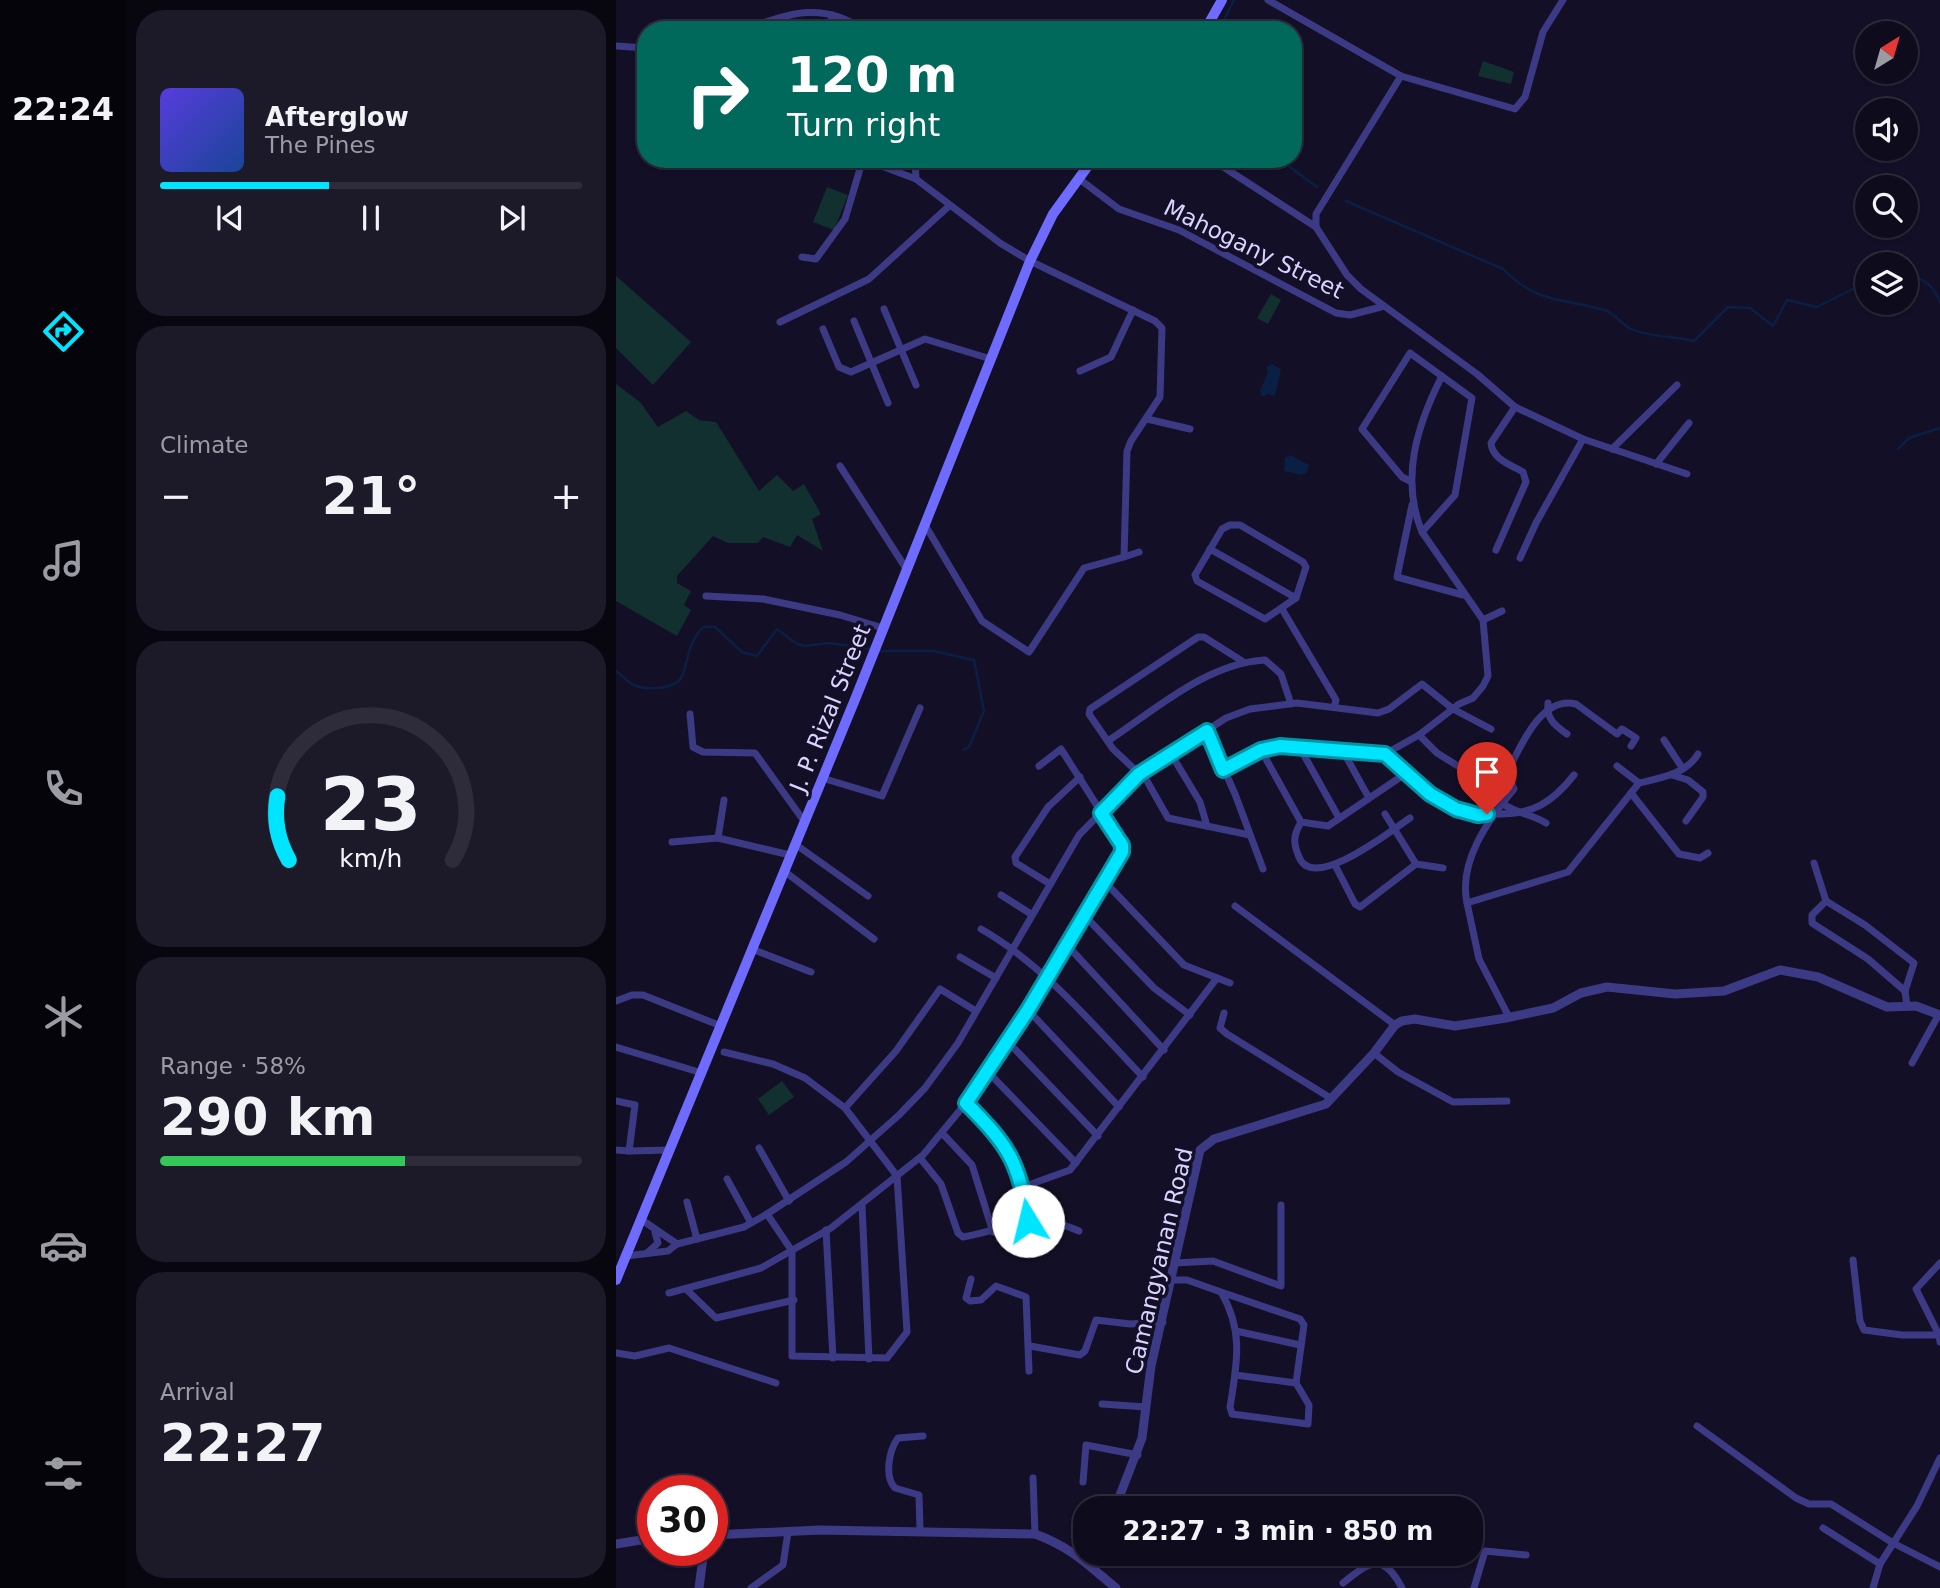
<!DOCTYPE html>
<meta charset="utf-8">
<style>
body{margin:0;font-family:"DejaVu Sans",sans-serif;background:#1c1929;color:#f1f3f6;height:100vh;display:flex;flex-direction:column;font-size:26px;white-space:nowrap}
*{box-sizing:border-box;margin:0}
p{font-size:23px;color:#9b9ba3}
.icon{flex:none;width:38px;height:38px;fill:none;stroke:currentColor;stroke-width:2;stroke-linecap:round;stroke-linejoin:round}
.map{position:relative;flex:1;overflow:hidden}
.side{display:flex;flex-direction:column;gap:10px;padding:10px;background:#08060f;width:490px}
.side>*{flex:none}
.guide{position:absolute;left:21px;top:21px;width:665px;height:147px;border-radius:28px;box-shadow:0 2px 5px #0004,0 0 0 2px #2e2b3b;background:#00695c;color:#fff;overflow:hidden}
.needle{width:46px;rotate:37deg}
.buttons{position:absolute;left:1239px;top:21px;display:grid;gap:14px}
.buttons a{display:grid;place-items:center;width:63px;height:63px;border-radius:50%;background:#0e0b1c;box-shadow:0 2px 5px #0004,0 0 0 2px #2e2b3b;font-size:35px}
.speed{position:absolute;left:21px;top:1475px;display:flex;gap:14px;font-size:35px;font-weight:700;text-align:center}
.speed>*{display:grid;place-content:center;width:91px;height:91px;border-radius:50%;background:#0e0b1c;box-shadow:0 2px 5px #0004,0 0 0 2px #2e2b3b;line-height:1}
.speed .limit{border:10px solid #d22;background:#fff;color:#111}
.pin{position:absolute;display:grid;place-items:center;width:60px;height:60px;color:#fff;margin:-72px -30px;border-radius:50% 50% 50% 0;rotate:-45deg;box-shadow:0 0 7px #0007}
.pin .icon{rotate:45deg}
.me{position:absolute;width:77px;margin:-38px;rotate:351deg;stroke-linejoin:round;filter:drop-shadow(0 0 5px #0008)}
.turn{display:flex;align-items:center;gap:24px;height:147px;padding:0 35px;font-size:32px}
.turn .icon{width:91px;height:91px;stroke-width:2.5}
.turn b{display:block;font-size:49px;line-height:60px}
.big{font-size:52px;font-weight:700;line-height:1.1}
.side .card{flex:1;display:flex;flex-direction:column;justify-content:center;gap:10px;min-width:0;padding:0 24px;border-radius:28px;background:#1c1929}
.side .dial{align-items:center;gap:0}
.dial svg{height:182px;overflow:visible;fill:none;stroke:#2e2b3b;stroke-width:7;stroke-linecap:round;text-anchor:middle}
.dial text{fill:#f1f3f6;stroke:none}
.song{display:flex;align-items:center;gap:21px}
.cover{width:84px;height:84px;border-radius:10px;background:linear-gradient(135deg,hsl(250 70% 55%),hsl(220 70% 35%))}
.played{height:7px;border-radius:4px;background:linear-gradient(90deg,#00e5ff 40%,#2e2b3b 40%)}
.keys{display:flex;justify-content:space-around;direction:ltr}
.heat{display:flex;justify-content:space-between;align-items:center;font-size:38px;direction:ltr}
.charge{height:10px;border-radius:5px;background:linear-gradient(90deg,#34c759 58%,#2e2b3b 0)}
.trip{position:absolute;left:457px;top:1496px;width:410px;height:70px;border-radius:28px;background:#0e0b1c;box-shadow:0 2px 5px #0004,0 0 0 2px #2e2b3b;font-weight:700;line-height:70px;text-align:center}
main{display:flex;flex:1;min-height:0}
.tab-bar{display:flex;flex-direction:column;width:126px;justify-content:space-around;align-items:center;background:#06040b;color:#9b9ba3}
.tab-bar .icon{width:49px;height:49px}
.tab-bar .active{color:#00e5ff}
.tab-bar b{font-size:32px;color:#f1f3f6}
.map>svg:first-child{display:block}
.green{fill:#12302f}
.water{fill:#0a1f44}
.lines{fill:none;stroke-linecap:round;stroke-linejoin:round}
.stream{stroke:#0a1f44;stroke-width:2.5}
.minor{stroke:#3d3a85;stroke-width:7}
.tertiary{stroke:#3d3a85;stroke-width:9}
.secondary{stroke:#6f6bff;stroke-width:10}
.route-casing{stroke:#0095a6;stroke-width:18}
.route{stroke:#00e5ff;stroke-width:12}
.labels{text-anchor:middle;stroke-width:7;stroke-linejoin:round;paint-order:stroke}
.street-label{font-size:23px;fill:#d9d4ff;stroke:#130f26}
</style>
<main>
<nav class="tab-bar">
<b>22:24</b>
<svg class="icon active" aria-label="directions" viewBox="0 0 24 24"><path d="M12 3l9 9-9 9-9-9zM9 14v-3h6M13 9l2 2-2 2"/></svg>
<svg class="icon" aria-label="music" viewBox="0 0 24 24"><path d="M9 18V5l10-2v13"/><circle cx="6" cy="18" r="3"/><circle cx="16" cy="16" r="3"/></svg>
<svg class="icon" aria-label="phone" viewBox="0 0 24 24"><path d="M5 4h4l2 5-3 2q2 4 5 5l2-3 5 2v4C11 20 4 13 5 4z"/></svg>
<svg class="icon" aria-label="climate" viewBox="0 0 24 24"><path d="M12 3v18M4 7l16 10M4 17L20 7"/></svg>
<svg class="icon" aria-label="car" viewBox="0 0 24 24"><path d="M5 17H2v-5l4-1 3-4h7l3 4 3 1v5h-3M9 17h6M6 11h13"/><circle cx="7" cy="17" r="2"/><circle cx="17" cy="17" r="2"/></svg>
<svg class="icon" aria-label="filters" viewBox="0 0 24 24"><path d="M4 7h16M4 17h16"/><circle cx="9" cy="7" r="2"/><circle cx="15" cy="17" r="2"/></svg>
</nav>
<section class="side">
<div class="card">
<div class="song"><i class="cover"></i><div><b>Afterglow</b><p>The Pines</p></div></div>
<div class="played"></div>
<div class="keys"><svg class="icon" aria-label="previous" viewBox="0 0 24 24"><path d="M18 5L8 12l10 7zM5 5v14"/></svg><svg class="icon" aria-label="pause" viewBox="0 0 24 24"><path d="M8 5v14M16 5v14"/></svg><svg class="icon" aria-label="next" viewBox="0 0 24 24"><path d="M6 5l10 7-10 7zM19 5v14"/></svg></div>
</div>
<div class="card"><p>Climate</p>
<div class="heat"><a>−</a><b class="big">21°</b><a>+</a></div>
</div>
<div class="card dial"><svg viewBox="0 0 100 80">
<path d="M14 69A42 42 0 1 1 86 69"/>
<path d="M14 69A42 42 0 0 1 9 41" stroke="#00e5ff"/>
<text x="50" y="56" font-size="32" font-weight="700">23</text>
<text x="50" y="72" font-size="11">km/h</text>
</svg></div>
<div class="card"><p>Range · 58%</p><b class="big">290 km</b><div class="charge"></div></div>
<div class="card"><p>Arrival</p><b class="big">22:27</b></div>
</section>
<div class="map">
<svg width="1324" height="1588" viewBox="0 0 1324 1588">
<rect width="100%" height="100%" fill="#130f26"/>
<g class="green">
<polygon points="867,61 898,72 895,84 862,76"/>
<polygon points="211,187 232,195 218,230 197,222"/>
<polygon points="0,276 75,342 37,385 0,348"/>
<polygon points="655,294 665,300 652,324 641,318"/>
<polygon points="0,384 24,402 42,427 70,411 83,420 100,422 143,491 161,475 177,491 188,484 205,514 196,519 207,551 181,535 174,547 147,537 142,543 112,543 97,536 61,576 61,583 75,591 68,605 75,610 61,636 0,601"/>
<polygon points="166,1081 178,1097 153,1115 142,1099"/>
</g>
<g class="water">
<polygon points="656,364 665,369 659,396 652,394 646,397 644,391 652,372 650,367"/>
<polygon points="674,455 693,465 691,472 686,475 668,471 669,458"/>
</g>
<g class="lines">
<g class="stream">
<polyline points="603,30 618,0"/>
<polyline points="663,159 701,187"/>
<path d="M730 201 887 269C921 304 946 298 988 310 999 313 1005 324 1015 329 1029 336 1061 337 1078 341L1112 307 1134 308 1157 326 1171 300 1201 307 1251 282"/>
<path d="M1290 275C1308 278 1317 285 1324 302"/>
<polyline points="1282,449 1293,438 1324,428"/>
<polyline points="261,651 317,651 358,660 368,711 353,747 347,750"/>
<path d="M0 671C6 675 11 682 18 685 29 690 58 690 65 678 74 659 70 646 87 627H99L126 652 141 656 161 629 181 644 189 646 214 643 255 649"/>
</g>
<g class="minor">
<polyline points="652,0 785,76 899,109 909,97 927,32 947,0"/>
<path d="M128 30C172 14 205 0 248 30"/>
<polyline points="214,30 216,15"/>
<polyline points="0,46 30,48"/>
<polyline points="785,76 700,214 700,227 731,275 745,289 861,374 899,407 967,439 1071,474"/>
<polyline points="247,159 300,179 384,243 414,261 539,321 546,328 544,397 515,441 511,451 508,557 468,568 413,652 366,621 309,525"/>
<polyline points="299,159 300,179"/>
<polyline points="595,159 700,227"/>
<polyline points="214,166 245,159"/>
<polyline points="462,178 503,209 563,230 720,313 734,315 765,307"/>
<polyline points="186,257 200,259 229,219 247,159"/>
<polyline points="268,309 300,385"/>
<polyline points="238,321 272,403"/>
<polyline points="164,322 253,279 333,206"/>
<polyline points="207,329 223,367 235,372 309,339 375,359"/>
<polyline points="464,371 495,357 517,310"/>
<polyline points="531,419 574,429"/>
<polyline points="996,449 1061,385"/>
<polyline points="1040,464 1073,423"/>
<polyline points="224,466 291,570"/>
<polyline points="794,481 786,477 746,429 794,353 856,398 839,495 806,532"/>
<polyline points="796,505 781,577 847,595"/>
<polygon points="614,525 624,525 687,562 690,567 680,598 649,619 581,581 579,575 606,529"/>
<polyline points="594,549 680,598"/>
<path d="M880 550 910 482 907 472C895 465 876 459 875 443L899 407"/>
<polyline points="508,557 523,552"/>
<polyline points="904,558 920,523 967,439"/>
<polyline points="90,596 147,599 224,615 267,628"/>
<polyline points="666,609 720,700 718,707"/>
<polyline points="867,620 886,611"/>
<polyline points="626,661 588,637 582,637 474,709 473,714 497,749 531,781 552,818 634,835"/>
<path d="M932 703C930 718 938 725 951 734"/>
<polyline points="74,714 77,747 87,752 139,753 188,821"/>
<polyline points="591,731 619,794 647,869"/>
<polyline points="1048,740 1067,769"/>
<path d="M492 741C539 710 591 663 649 660L665 674 675 704"/>
<polyline points="684,748 723,818"/>
<polyline points="645,750 685,822 712,826 789,774"/>
<polyline points="728,753 753,798"/>
<polyline points="555,754 584,802 591,826"/>
<path d="M769 754C795 779 831 819 871 814L888 789 886 783 842 766 821 753 803 735"/>
<path d="M1001 766 1023 783C1045 778 1070 774 1082 754"/>
<path d="M607 770 645 750 664 746 769 754 803 735 843 704 857 698 867 686 872 676 867 620 806 532C784 479 801 425 826 376"/>
<polyline points="1056,775 1072,780 1087,792 1087,797 1070,821"/>
<polyline points="206,778 266,796 304,708"/>
<polyline points="1015,793 1063,854 1084,858 1092,853"/>
<polyline points="108,800 102,838 174,855"/>
<path d="M887 804C902 814 915 814 930 823"/>
<polyline points="769,814 800,864"/>
<path d="M880 814C916 815 936 803 958 775"/>
<path d="M685 822C677 836 677 843 683 857 697 893 776 830 794 818"/>
<polyline points="56,842 102,838"/>
<polyline points="179,844 252,896"/>
<polyline points="1198,863 1210,901 1249,925 1298,963 1289,991 1291,1006"/>
<polyline points="720,867 739,904 744,907 800,864 827,868"/>
<polyline points="168,871 258,939"/>
<polyline points="489,882 568,965 614,983"/>
<polyline points="434,884 400,863 399,857 432,807 464,777"/>
<polyline points="385,895 415,914"/>
<polyline points="1210,901 1196,915 1196,923 1252,959 1289,991"/>
<path d="M851 903C842 861 873 819 898 789L892 775 893 769C905 745 926 695 960 704L1001 734 1006 729 1020 738 1015 746"/>
<polyline points="619,906 779,1025"/>
<polyline points="467,914 538,988 574,1015"/>
<path d="M365 929C428 965 477 1025 527 1077"/>
<polyline points="450,944 548,1050"/>
<polyline points="136,949 195,972"/>
<polyline points="344,957 380,978"/>
<polyline points="0,1001 16,995 27,995 105,1026"/>
<polyline points="412,1010 503,1107"/>
<polyline points="608,1013 604,1028 611,1034 716,1099"/>
<polyline points="893,1017 863,959 851,903 952,872 1023,783"/>
<polyline points="392,1042 482,1136"/>
<polyline points="0,1047 86,1073"/>
<polyline points="108,1052 157,1064 189,1078 229,1108 281,1176 291,1332 271,1358 176,1356 176,1251 151,1214"/>
<polyline points="758,1053 782,1072 837,1102 891,1101"/>
<polyline points="1296,1063 1323,1014"/>
<polyline points="372,1072 460,1163"/>
<polyline points="0,1101 19,1105 13,1151 54,1150"/>
<path d="M350 1103C391 1144 404 1162 412 1221"/>
<polyline points="229,1108 280,1051 324,989 360,1011"/>
<polyline points="326,1133 356,1165 377,1232"/>
<polyline points="143,1148 173,1201"/>
<polyline points="0,1150 13,1151"/>
<path d="M304 1158 325 1184 342 1233 347 1237C390 1229 421 1211 463 1231"/>
<polyline points="111,1179 135,1223"/>
<polyline points="407,1187 454,1170 601,978"/>
<polyline points="71,1202 81,1239"/>
<polyline points="246,1205 253,1359"/>
<polyline points="26,1220 61,1244"/>
<polyline points="210,1230 217,1358"/>
<polyline points="32,1252 42,1243 39,1232"/>
<polyline points="10,1256 52,1251 61,1244 128,1227 151,1214 230,1162 283,1115 309,1088 342,1043 463,835 523,774 610,718 634,709 681,703 762,713 773,709 806,684 837,709 875,729"/>
<polyline points="1237,1260 1244,1321 1248,1330 1286,1335 1323,1335 1324,1342"/>
<polyline points="558,1263 597,1261 665,1286 665,1205"/>
<polyline points="355,1279 350,1298 354,1301 365,1300 380,1286 410,1297 413,1371"/>
<path d="M554 1280H571L605 1292C628 1331 621 1364 614 1407L616 1414 692 1424 693 1405 680 1383 688 1325 684 1319 605 1292"/>
<polyline points="70,1289 100,1318 178,1300"/>
<polyline points="53,1293 145,1268 215,1228 307,1155 350,1103 392,1042 506,852 506,845 445,749 423,766"/>
<polyline points="620,1331 684,1345"/>
<polyline points="1323,1335 1300,1289 1324,1263"/>
<polyline points="414,1346 464,1355 469,1351 480,1320 514,1324 547,1322"/>
<polyline points="0,1353 19,1356 53,1348 160,1383"/>
<polyline points="619,1375 680,1383"/>
<polyline points="486,1404 530,1407"/>
<polyline points="1081,1426 1180,1498 1193,1504 1215,1504 1277,1543 1324,1567"/>
<polyline points="417,1478 419,1534"/>
<polyline points="467,1482 470,1445 522,1455"/>
<polyline points="1207,1528 1264,1564"/>
<path d="M304 1530 303 1495 279 1488C268 1477 273 1450 282 1438L307 1436"/>
<path d="M727 1583C754 1561 767 1552 786 1588"/>
<polyline points="135,1588 167,1565 172,1532"/>
<polyline points="858,1588 869,1551 910,1555"/>
<polyline points="1257,1588 1264,1564 1301,1506 1324,1458"/>
</g>
<g class="tertiary">
<polyline points="499,1508 526,1438 535,1366 584,1150 598,1139 710,1104 758,1053 779,1025 786,1021 799,1019 839,1026 890,1018 937,1008 965,993 991,987 1059,994 1108,991 1164,970 1202,977 1271,1007 1300,1006 1324,1015"/>
<path d="M96 1535 204 1530 419 1534C455 1547 472 1565 500 1588"/>
<polyline points="0,1544 37,1538"/>
<polyline points="83,1588 88,1550"/>
</g>
<g class="secondary">
<polyline points="589,30 606,0"/>
<polyline points="0,1280 240,697 414,261 437,214 477,159"/>
</g>
</g>
<g class="lines">
<defs>
<path id="route" d="M412 1221C404 1162 391 1144 350 1103L412 1010 506 852V845L485 813 523 774 591 731 607 770 645 750 664 746 769 754 814 794 840 809 862 815 871 814"/>
</defs>
<use href="#route" class="route-casing"/>
<use href="#route" class="route"/>
</g>
<g class="labels">
<g class="street-label">
<text transform="translate(638 249) rotate(26)" y="8">Mahogany Street</text>
<text transform="translate(214 708) rotate(-68)" y="8">J. P. Rizal Street</text>
<text transform="translate(543 1261) rotate(-77)" y="8">Camangyanan Road</text>
</g>
</g>
</svg>
<div class="buttons">
<a><svg class="needle" viewBox="-14 -14 28 28"><path d="M0-13l5 13h-10z" fill="#e53935"/><path d="M0 13l5-13h-10z" fill="#9b9ba3"/></svg></a>
<a><svg class="icon" aria-label="sound" viewBox="0 0 24 24"><path d="M4 9h4l5-4v14l-5-4H4zM17 9q2 3 0 6"/></svg></a>
<a><svg class="icon" aria-label="search" viewBox="0 0 24 24"><circle cx="10" cy="10" r="6"/><path d="M15 15l6 6"/></svg></a>
<a><svg class="icon" aria-label="layers" viewBox="0 0 24 24"><path d="M12 4l9 5-9 5-9-5zM3 14l9 5 9-5"/></svg></a>
</div>
<div class="speed"><div class="limit">30</div></div>
<div class="pin" style="left:871px;top:814px;background:#d93025"><svg class="icon" aria-label="arrive" viewBox="0 0 24 24"><path d="M6 21V4h12l-3 4 3 4H6"/></svg></div>
<svg class="me" style="left:412px;top:1221px" viewBox="-20 -20 40 40"><circle r="19" fill="#fff"/><path d="M0-13L10 11 0 6-10 11z" fill="#00e5ff"/></svg>
<div class="trip">22:27 · 3 min · 850 m</div>
<div class="guide">
<div class="turn"><svg class="icon" aria-label="right" viewBox="0 0 24 24"><path d="M7 20v-9h11M14 6l5 5-5 5"/></svg><div><b>120 m</b>Turn right</div></div>
</div>
</div>
</main>
